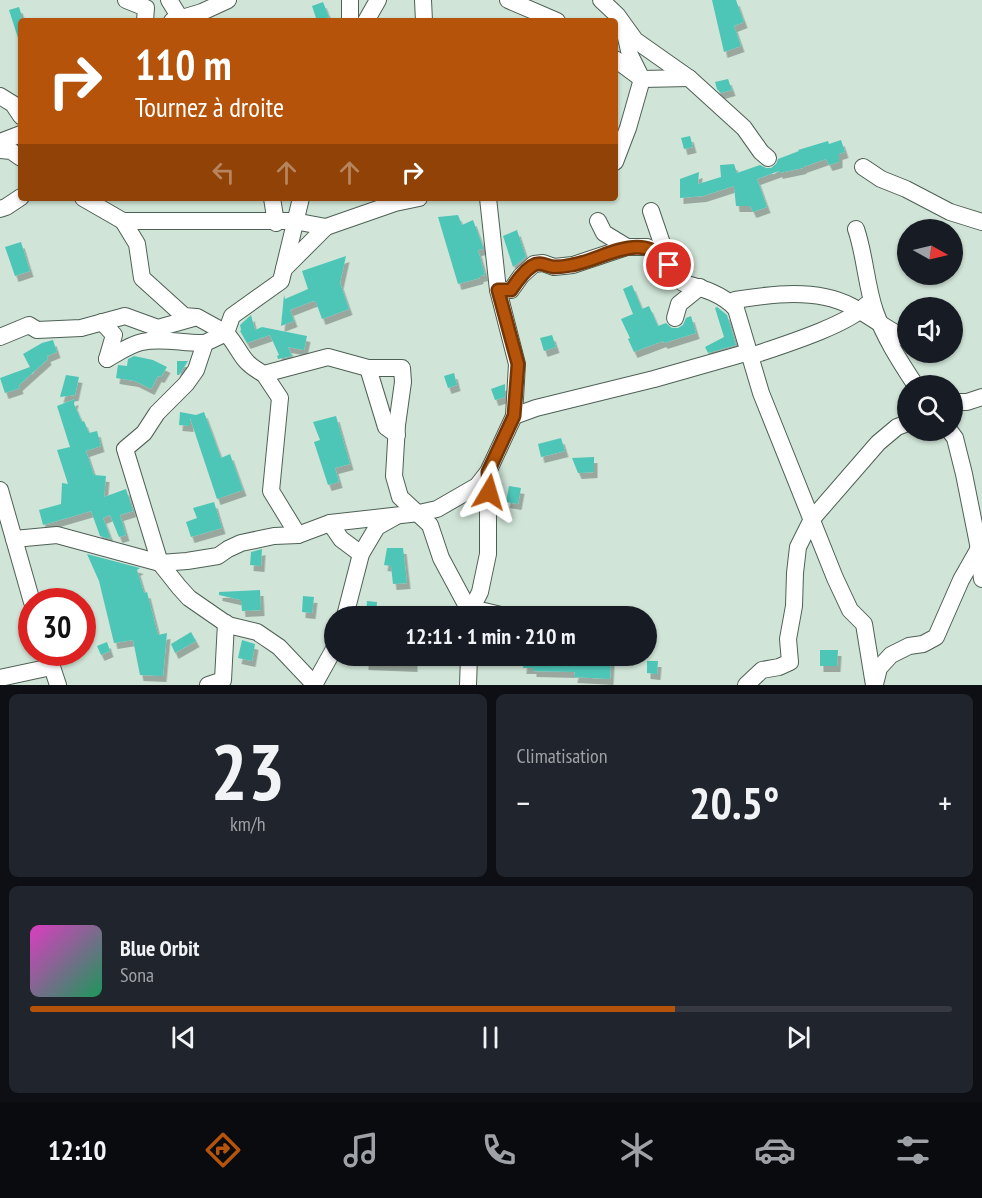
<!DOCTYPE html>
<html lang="fr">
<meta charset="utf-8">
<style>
body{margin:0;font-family:"PT Sans Narrow",sans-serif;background:#20242c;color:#f1f3f6;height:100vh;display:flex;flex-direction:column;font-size:22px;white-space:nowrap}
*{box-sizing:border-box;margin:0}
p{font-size:20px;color:#9ea1a6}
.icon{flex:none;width:33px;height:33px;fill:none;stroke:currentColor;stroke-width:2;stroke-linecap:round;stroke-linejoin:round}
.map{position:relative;height:685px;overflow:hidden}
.panel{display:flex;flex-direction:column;gap:9px;padding:9px;background:#0d0f14;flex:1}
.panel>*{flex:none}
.guide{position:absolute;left:18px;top:18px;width:600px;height:183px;border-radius:6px;box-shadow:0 2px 4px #0004;background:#b45309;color:#fff;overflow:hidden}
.needle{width:39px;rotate:98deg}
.fabs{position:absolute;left:897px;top:219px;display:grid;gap:12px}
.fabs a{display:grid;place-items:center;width:66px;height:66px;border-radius:50%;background:#171b24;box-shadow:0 2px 4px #0004;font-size:30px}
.speed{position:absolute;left:18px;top:588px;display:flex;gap:12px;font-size:30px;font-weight:700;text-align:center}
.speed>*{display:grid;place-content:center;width:78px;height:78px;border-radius:50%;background:#171b24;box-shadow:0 2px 4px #0004;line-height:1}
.speed .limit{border:9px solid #d22;background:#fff;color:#111}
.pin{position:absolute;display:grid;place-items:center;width:51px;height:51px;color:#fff;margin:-26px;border:3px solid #fff;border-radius:50%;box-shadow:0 2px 6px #0007}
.me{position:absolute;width:66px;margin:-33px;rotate:7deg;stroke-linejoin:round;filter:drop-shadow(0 0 4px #0008)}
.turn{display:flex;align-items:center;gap:21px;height:126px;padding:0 18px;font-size:27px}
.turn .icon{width:78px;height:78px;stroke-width:2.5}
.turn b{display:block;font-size:42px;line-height:51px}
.lanes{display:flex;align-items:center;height:57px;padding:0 18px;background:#0003;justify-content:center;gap:30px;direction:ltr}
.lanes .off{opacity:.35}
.big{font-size:45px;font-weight:700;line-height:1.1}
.panel .tile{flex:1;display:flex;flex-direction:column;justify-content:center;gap:9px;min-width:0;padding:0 21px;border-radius:9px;background:#20242c}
.panel .dial{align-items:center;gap:0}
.dial b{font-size:78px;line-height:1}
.song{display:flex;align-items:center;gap:18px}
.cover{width:72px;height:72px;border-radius:9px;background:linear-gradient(135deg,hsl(310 70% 55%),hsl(150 70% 35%))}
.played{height:6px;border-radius:3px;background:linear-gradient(90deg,#b45309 70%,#363941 70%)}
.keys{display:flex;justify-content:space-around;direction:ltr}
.heat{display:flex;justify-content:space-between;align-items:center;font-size:33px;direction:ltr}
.panel .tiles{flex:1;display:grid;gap:9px;grid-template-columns:1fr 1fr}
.tile:last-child{grid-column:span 2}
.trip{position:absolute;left:324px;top:606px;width:333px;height:60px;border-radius:30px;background:#171b24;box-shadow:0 2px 4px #0004;font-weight:700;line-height:60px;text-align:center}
.menu{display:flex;height:96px;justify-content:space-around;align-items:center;background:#090b0e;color:#9ea1a6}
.menu .icon{width:42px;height:42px}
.menu .selected{color:#b45309}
.menu b{font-size:27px;color:#f1f3f6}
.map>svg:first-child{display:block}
.building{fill:#4ec6b8;filter:url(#shadow)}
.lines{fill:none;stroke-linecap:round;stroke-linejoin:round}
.minor-casing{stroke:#4e6055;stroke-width:18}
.minor{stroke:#fff;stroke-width:16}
.route-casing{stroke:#753606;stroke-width:15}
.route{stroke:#b45309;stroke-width:10}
</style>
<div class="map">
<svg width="982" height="685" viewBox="0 0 982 685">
<defs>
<filter id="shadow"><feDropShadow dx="3.5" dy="6" stdDeviation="0" flood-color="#0004"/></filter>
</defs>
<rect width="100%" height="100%" fill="#d0e4d7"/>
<g class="building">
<polygon points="712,0 736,0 744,22 734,26 741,46 724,52"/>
<polygon points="323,2 329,17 317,21 312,6"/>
<polygon points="19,7 21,13 21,41 19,41 9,10"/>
<polygon points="728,79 732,90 721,93 717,89 715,82"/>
<polygon points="690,136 693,147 684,149 681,138"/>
<polygon points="841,140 845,152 839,154 839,162 829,165 826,159 803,167 803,168 779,173 779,171 757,179 767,207 753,212 750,206 736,206 734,186 703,196 680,198 680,179 699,172 698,184 721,177 720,165 734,164 737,173 760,165 766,168 771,168 776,164 778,159 799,151 798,150 828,141 829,144"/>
<polygon points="458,215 462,225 473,220 483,247 483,249 478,250 485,275 480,276 480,278 458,284 438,217"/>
<polygon points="517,230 526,257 513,267 503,236"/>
<polygon points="21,242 30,271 15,276 5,247"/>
<polygon points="346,256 340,283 349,309 322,319 316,302 313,301 290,310 294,321 281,326 284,295 285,299 308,289 302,271"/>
<polygon points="632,285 642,309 649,306 658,326 666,323 672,328 678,328 683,325 686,318 691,316 696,333 664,343 663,341 634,352 628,339 630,338 621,319 633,314 623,289"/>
<polygon points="717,307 727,315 736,345 708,353 705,347 724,337 715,308"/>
<polygon points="251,315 255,330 262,327 307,336 304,350 288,347 292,356 278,359 277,356 279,355 270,335 247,343 240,331 241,330 240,325"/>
<polygon points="552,335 556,347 544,351 540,338"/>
<polygon points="53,340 57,352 47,356 48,359 19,385 20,388 5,393 0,378 30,367 23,354 42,343"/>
<polygon points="134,356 153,360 167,367 161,377 158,376 151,389 135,381 116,378 118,365 127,366 128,359"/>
<polygon points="177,361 188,361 179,375 177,375"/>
<polygon points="454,373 457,385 448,388 444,376"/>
<polygon points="66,375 79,377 75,395 60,397"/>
<polygon points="505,384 505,397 495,400 491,389"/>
<polygon points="75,399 74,404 82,422 84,421 89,433 97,431 101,446 86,451 94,475 106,476 104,497 126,489 133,511 120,515 126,535 119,537 110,515 103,518 111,539 100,536 91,511 43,525 39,510 61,504 62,483 68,484 57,450 70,447 57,406"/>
<polygon points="180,412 196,415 204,412 221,458 230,454 243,490 217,499 190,418 190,426 179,425"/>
<polygon points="336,416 350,464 335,468 339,482 328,485 314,442 320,440 313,422"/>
<polygon points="561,438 565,451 541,457 538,444"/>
<polygon points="594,457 594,472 578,473 572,458"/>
<polygon points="509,486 521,488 518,504 506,502"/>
<polygon points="214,502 222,528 191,537 186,522 197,518 193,508"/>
<polygon points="387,548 403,548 407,583 393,584 391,566 384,565"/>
<polygon points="262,549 261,566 250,565 251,552"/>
<polygon points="87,554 140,568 137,570 144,593 147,592 158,635 167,633 163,676 140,675 133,640 114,643 99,581"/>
<polygon points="260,590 261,610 242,611 241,600 219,595 219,592"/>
<polygon points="303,596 314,597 312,613 302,612"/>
<polygon points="367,601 377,602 376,616 366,616"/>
<polygon points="191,632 196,641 175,653 171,644"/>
<polygon points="242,640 255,644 252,661 238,658"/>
<polygon points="107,642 110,651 101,655 97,646"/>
<polygon points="820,650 838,650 837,666 820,666"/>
<polygon points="365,656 414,656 414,666 365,664"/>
<polygon points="524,656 611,660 610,679 574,677 575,672 533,671 533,668 523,668"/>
<polygon points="647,661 658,661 657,674 647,673"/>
</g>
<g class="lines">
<defs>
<g id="minor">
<polyline points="126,0 146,8 145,21"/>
<polyline points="169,0 182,21"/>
<polyline points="350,0 350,21"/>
<polyline points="423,0 424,21"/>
<polyline points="508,0 557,21"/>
<polyline points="601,0 617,15 635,40 689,78 744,128 761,152 768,158"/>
<polyline points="172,21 202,12 228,0"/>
<polyline points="366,21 378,0"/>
<polyline points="615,59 642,79 689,78"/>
<polyline points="0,96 13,104 21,116"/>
<polyline points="0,142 21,134"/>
<polyline points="0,150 11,151 21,158"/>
<polyline points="615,162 628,128 642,79 630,55 624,29"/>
<polyline points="863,167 881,179 906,189 950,212 982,222"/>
<polyline points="83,198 123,221 294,221 326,227 395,203 419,198"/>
<polyline points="272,198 276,223"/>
<polyline points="0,209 6,207 21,197"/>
<polyline points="651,211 669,264"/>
<polyline points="123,221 137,244 142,278 184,316 196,317"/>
<polyline points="598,221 604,233 627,247"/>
<path d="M856 229C865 255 866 285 875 311 884 337 901 363 916 386"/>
<polyline points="284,269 326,227"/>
<path d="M498 290H511L521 276 534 264 543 263 554 267 573 265 627 247H647L664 257 683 283C702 288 723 294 736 309L761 393 835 578 850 610 864 624 874 685"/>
<path d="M735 300C772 294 816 288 851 306 870 316 888 330 908 340"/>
<polyline points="675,318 679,304 700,287"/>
<polyline points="102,322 114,335 107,359"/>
<polyline points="0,337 29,325 37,330 81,328 125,316 158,328 197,317 226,333 232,316 281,281 301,198"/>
<path d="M751 356C777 347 849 325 866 305"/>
<path d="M107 359C118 353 131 344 142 342 163 337 184 344 205 343"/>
<polyline points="368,368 386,427 397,435"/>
<polyline points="264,374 280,398 271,491 298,535"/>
<polyline points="952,402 967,402 982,397"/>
<polyline points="514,416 536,408 654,379 749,352"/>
<polyline points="949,430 955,438 964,474 978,544 982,579"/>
<polyline points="0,490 32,602"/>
<polyline points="330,523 341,539 361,554"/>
<polyline points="14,539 57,535 160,563 187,561 218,556 228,549 241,543 274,536 298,535 330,523 419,513 437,509 477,486 488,472 514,416 517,364 498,290 488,198"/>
<polyline points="345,616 361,554 377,527 395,517"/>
<polyline points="470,616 470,612 480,592 488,554 488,472"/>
<polyline points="47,652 58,685"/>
<polyline points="0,678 51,667"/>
<polyline points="875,684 879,668 891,655 909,646 923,644 936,637 961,580 982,543"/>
<polyline points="208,685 223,680 226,623"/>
<polyline points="314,685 334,649"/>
<path d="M315 685 279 647 257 632 228 625 189 598 179 587 160 563 125 449 144 433 157 413 186 384 196 370 205 343 226 333C243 352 239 361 264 374L328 357 368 368H402L403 382 397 425 394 476 400 497 430 525 441 558 470 612 484 611 505 616"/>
<polyline points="468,685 469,656"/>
<polyline points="746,685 762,670 779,667 790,662 788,639 794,606 795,573 798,547 812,519 878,443 897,427 908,423"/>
</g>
</defs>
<use href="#minor" class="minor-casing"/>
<use href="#minor" class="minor"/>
</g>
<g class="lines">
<defs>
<path id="route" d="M489 492 488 472 514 416 518 364 498 290H511C517 281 523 272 532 266 540 261 546 266 554 267 559 267 567 266 572 265 606 259 643 228 669 265"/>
</defs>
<use href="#route" class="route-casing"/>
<use href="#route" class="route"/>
</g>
</svg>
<div class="fabs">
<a><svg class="needle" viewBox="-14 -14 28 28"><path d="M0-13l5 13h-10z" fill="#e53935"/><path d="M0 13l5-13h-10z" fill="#9ea1a6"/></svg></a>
<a><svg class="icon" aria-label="sound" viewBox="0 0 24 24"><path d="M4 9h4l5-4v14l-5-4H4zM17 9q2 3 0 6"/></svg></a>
<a><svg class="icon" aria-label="search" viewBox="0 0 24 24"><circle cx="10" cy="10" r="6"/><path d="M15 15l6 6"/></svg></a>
</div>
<div class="speed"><div class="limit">30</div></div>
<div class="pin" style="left:669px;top:265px;background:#d93025"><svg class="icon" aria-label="arrive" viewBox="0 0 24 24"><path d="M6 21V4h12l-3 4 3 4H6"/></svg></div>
<svg class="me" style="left:489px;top:492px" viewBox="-20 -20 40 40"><path d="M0-17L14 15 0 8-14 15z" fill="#b45309" stroke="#fff" stroke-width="4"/></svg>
<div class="trip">12:11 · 1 min · 210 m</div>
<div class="guide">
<div class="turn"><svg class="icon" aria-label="right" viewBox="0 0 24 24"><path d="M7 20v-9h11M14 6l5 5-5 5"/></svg><div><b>110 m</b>Tournez à droite</div></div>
<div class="lanes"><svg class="icon off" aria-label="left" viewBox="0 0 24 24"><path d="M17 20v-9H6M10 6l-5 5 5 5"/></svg><svg class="icon off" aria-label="ahead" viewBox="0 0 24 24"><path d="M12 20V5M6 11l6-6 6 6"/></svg><svg class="icon off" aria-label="ahead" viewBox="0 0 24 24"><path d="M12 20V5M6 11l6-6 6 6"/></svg><svg class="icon" aria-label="right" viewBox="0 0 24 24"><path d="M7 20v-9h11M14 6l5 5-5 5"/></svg></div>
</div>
</div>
<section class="panel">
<div class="tiles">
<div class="tile dial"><b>23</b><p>km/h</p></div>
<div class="tile"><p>Climatisation</p>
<div class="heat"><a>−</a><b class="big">20.5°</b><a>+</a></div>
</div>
<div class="tile">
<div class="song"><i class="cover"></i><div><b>Blue Orbit</b><p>Sona</p></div></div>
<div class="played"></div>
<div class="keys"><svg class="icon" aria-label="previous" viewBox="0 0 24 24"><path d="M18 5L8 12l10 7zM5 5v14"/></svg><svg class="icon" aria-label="pause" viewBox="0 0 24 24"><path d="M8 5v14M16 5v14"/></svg><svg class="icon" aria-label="next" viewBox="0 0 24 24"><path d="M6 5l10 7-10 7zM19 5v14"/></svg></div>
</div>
</div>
</section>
<nav class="menu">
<b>12:10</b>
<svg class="icon selected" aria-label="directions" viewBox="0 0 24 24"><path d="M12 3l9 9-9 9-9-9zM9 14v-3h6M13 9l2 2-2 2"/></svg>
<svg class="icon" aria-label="music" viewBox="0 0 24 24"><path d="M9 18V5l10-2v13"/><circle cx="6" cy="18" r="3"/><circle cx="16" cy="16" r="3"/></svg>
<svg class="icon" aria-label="phone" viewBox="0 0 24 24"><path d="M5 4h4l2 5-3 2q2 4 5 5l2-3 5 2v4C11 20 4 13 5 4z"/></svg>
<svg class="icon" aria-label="climate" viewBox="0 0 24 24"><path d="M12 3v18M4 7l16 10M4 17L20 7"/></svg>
<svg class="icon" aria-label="car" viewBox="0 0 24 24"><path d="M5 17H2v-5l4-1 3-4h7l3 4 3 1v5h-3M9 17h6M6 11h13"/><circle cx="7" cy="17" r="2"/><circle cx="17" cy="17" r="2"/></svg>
<svg class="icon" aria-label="filters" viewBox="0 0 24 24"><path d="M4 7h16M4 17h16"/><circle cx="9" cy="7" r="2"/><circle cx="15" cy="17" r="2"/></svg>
</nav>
